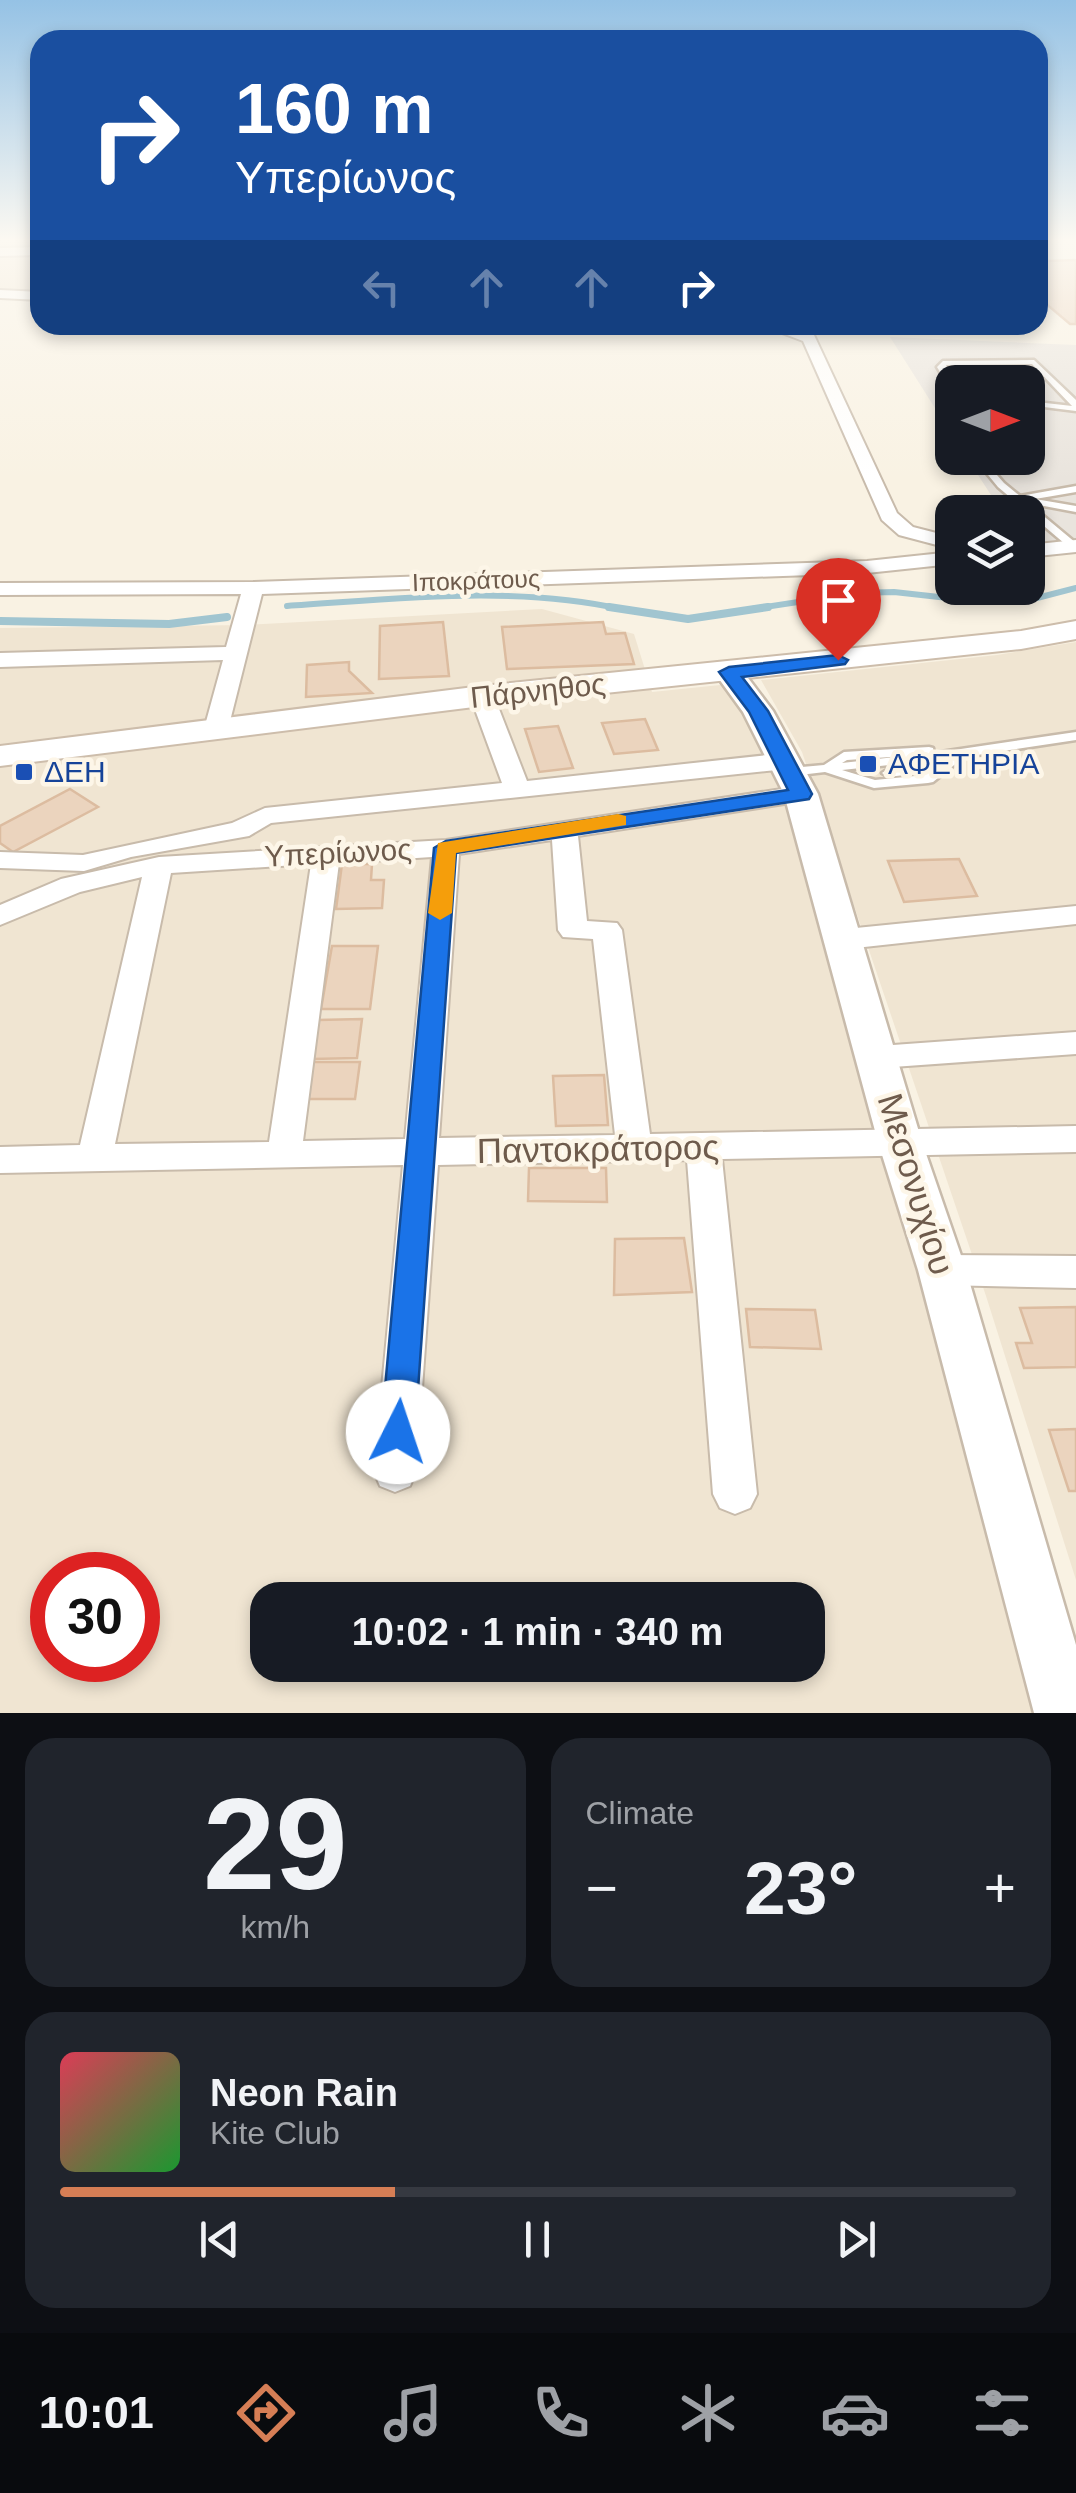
<!DOCTYPE html>
<meta charset="utf-8">
<style>
body{margin:0;font-family:Arial,sans-serif;background:#20242c;color:#f1f3f6;height:100vh;display:flex;flex-direction:column;font-size:38px;white-space:nowrap}
*{box-sizing:border-box;margin:0}
p{font-size:32px;color:#9ea1a6}
.icon{flex:none;width:55px;height:55px;fill:none;stroke:currentColor;stroke-width:2;stroke-linecap:round;stroke-linejoin:round}
.map{position:relative;height:1713px;overflow:hidden}
.sheet{display:flex;flex-direction:column;gap:25px;padding:25px;background:#0d0f14;flex:1}
.sheet>*{flex:none}
.guide{position:absolute;left:30px;top:30px;width:1018px;height:305px;border-radius:30px;box-shadow:0 5px 15px #0003;background:#1a4fa0;color:#fff;overflow:hidden}
.needle{width:65px;rotate:90deg}
.buttons{position:absolute;left:935px;top:365px;display:grid;gap:20px}
.buttons a{display:grid;place-items:center;width:110px;height:110px;border-radius:20px;background:#171b24;box-shadow:0 5px 15px #0003;font-size:50px}
.speed{position:absolute;left:30px;top:1552px;display:flex;gap:20px;font-size:50px;font-weight:700;text-align:center}
.speed>*{display:grid;place-content:center;width:130px;height:130px;border-radius:50%;background:#171b24;box-shadow:0 5px 15px #0003;line-height:1}
.speed .limit{border:15px solid #d22;background:#fff;color:#111}
.pin{position:absolute;display:grid;place-items:center;width:85px;height:85px;color:#fff;margin:-102px -42px;border-radius:50% 50% 50% 0;rotate:-45deg;box-shadow:0 0 10px #0007}
.pin .icon{rotate:45deg}
.me{position:absolute;width:110px;margin:-55px;rotate:4deg;stroke-linejoin:round;filter:drop-shadow(0 0 8px #0008)}
.turn{display:flex;align-items:center;gap:35px;height:210px;padding:0 40px;font-size:45px}
.turn .icon{width:130px;height:130px;stroke-width:2.5}
.turn b{display:block;font-size:70px;line-height:85px}
.lanes{display:flex;align-items:center;height:95px;padding:0 40px;background:#0003;justify-content:center;gap:50px;direction:ltr}
.lanes .off{opacity:.35}
.big{font-size:75px;font-weight:700;line-height:1.1}
.sheet .card{flex:1;display:flex;flex-direction:column;justify-content:center;gap:15px;min-width:0;padding:0 35px;border-radius:30px;background:#20242c}
.sheet .dial{align-items:center;gap:0}
.dial b{font-size:130px;line-height:1}
.song{display:flex;align-items:center;gap:30px}
.cover{width:120px;height:120px;border-radius:15px;background:linear-gradient(135deg,hsl(350 70% 55%),hsl(130 70% 35%))}
.played{height:10px;border-radius:5px;background:linear-gradient(90deg,#d67e55 35%,#363941 35%)}
.keys{display:flex;justify-content:space-around;direction:ltr}
.heat{display:flex;justify-content:space-between;align-items:center;font-size:55px;direction:ltr}
.sheet .tiles{flex:1;display:grid;gap:25px;grid-template-columns:1fr 1fr}
.card:last-child{grid-column:span 2}
.trip{position:absolute;left:250px;top:1582px;width:575px;height:100px;border-radius:30px;background:#171b24;box-shadow:0 5px 15px #0003;font-weight:700;line-height:100px;text-align:center}
.dock{display:flex;height:160px;justify-content:space-around;align-items:center;background:#090b0e;color:#9ea1a6}
.dock .icon{width:70px;height:70px}
.dock .current{color:#d67e55}
.dock b{font-size:45px;color:#f1f3f6}
.map>svg:first-child{display:block}
.residential{fill:#f0e5d2;fill-rule:evenodd}
.industrial{fill:#e9e4dd}
.lines{fill:none;stroke-linecap:round;stroke-linejoin:round}
.stream-far1{stroke:#a1c5d0;stroke-width:6}
.stream{stroke:#a1c5d0;stroke-width:8}
.building{fill:#ebd4be;stroke:#dcbca0;stroke-width:2.5}
.service-casing{stroke:#c8bbab;stroke-width:5}
.minor-casing{stroke:#c8bbab;stroke-width:4}
.tertiary-casing{stroke:#c8bbab;stroke-width:5}
.secondary-casing{stroke:#cdbdab;stroke-width:4}
.service{fill:#fff;fill-rule:evenodd}
.minor{fill:#fff;fill-rule:evenodd}
.tertiary{fill:#fff;fill-rule:evenodd}
.secondary{fill:#fff;fill-rule:evenodd}
.route{fill:#1a73e8;stroke:#114b97;stroke-width:2.5}
.slow{fill:#f59e0b}
.transit-dot{fill:#1a4fb4;stroke:#fdf6e8;stroke-width:4}
.labels{text-anchor:middle;stroke-width:9;stroke-linejoin:round;paint-order:stroke}
.far-street-label{font-size:25px;fill:#6e5b4c;stroke:#fdf6e8}
.street-label{font-size:30px;fill:#6e5b4c;stroke:#fdf6e8}
.transit-label{font-size:30px;fill:#164399;stroke:#fdf6e8;text-anchor:start}
.near-street-label{font-size:35px;fill:#6e5b4c;stroke:#fdf6e8}
</style>
<div class="map">
<svg width="1076" height="1713" viewBox="0 0 1076 1713">
<rect width="100%" height="100%" fill="#f9f2e3"/>
<g class="residential">
<polygon points="0,240 40,240 40,292 0,290"/>
<path d="M542 609 634 634 652 692 730 684 776 754 1058 1713H0V628L246 625ZM52 1575H138V1660H52ZM268 1600H808V1665H268Z"/>
<polygon points="1076,642 1076,1580 986,1296 802,752 761,680 997,655"/>
</g>
<polygon class="industrial" points="890,337 1076,345 1076,538 1028,547 1028,512 1002,512 967,458 1028,458 1028,382 952,382 952,435"/>
<g class="lines">
<g class="stream-far1">
<path d="M287 606C396 599 513 585 621 609"/>
<polyline points="752,609 857,593 894,592 984,602 1037,598 1076,588"/>
</g>
<g class="stream">
<polyline points="609,607 688,619 768,607"/>
<polyline points="0,621 169,624 227,617"/>
</g>
</g>
<g class="building">
<polygon points="1038,253 1047,261 1076,260 1076,324 1070,324 1038,297"/>
<polygon points="443,622 449,676 379,679 380,626"/>
<polygon points="603,622 606,634 625,633 634,664 507,669 502,627"/>
<polygon points="349,662 349,671 372,693 306,697 307,665"/>
<polygon points="645,719 658,750 614,754 602,723"/>
<polygon points="558,726 573,768 539,772 525,729"/>
<polygon points="70,789 98,807 13,852 0,843 0,826"/>
<polygon points="959,859 977,896 904,902 888,861"/>
<polygon points="342,864 372,864 371,880 384,880 382,908 336,909"/>
<polygon points="332,946 378,946 370,1009 321,1009"/>
<polygon points="362,1019 357,1058 312,1059 318,1020"/>
<polygon points="311,1062 360,1062 355,1099 305,1099"/>
<polygon points="604,1075 608,1125 556,1126 553,1076"/>
<polygon points="529,1168 606,1168 607,1202 528,1201"/>
<polygon points="684,1238 692,1292 614,1295 615,1239"/>
<polygon points="1076,1307 1076,1367 1024,1368 1016,1343 1032,1343 1020,1308"/>
<polygon points="746,1309 815,1310 821,1349 750,1347"/>
<polygon points="1076,1429 1076,1491 1069,1491 1049,1430"/>
</g>
<g class="lines">
<defs>
<g id="service">
<polygon points="1034,360 1076,400 1076,411 1028,405 1028,401 1072,406 1032,364 946,365 954,382 952,382 952,387 949,387 937,367 943,361"/>
<polygon points="974,458 982,458 1004,483 1020,496 1076,486 1076,492 1035,499 1076,506 1076,512 1028,503 1076,543 1076,550 1071,549 998,487"/>
<path d="M1076 732V740L964 757 933 782 928 783 874 788 825 772 791 776 785 772 791 768 824 765 844 752 929 747 933 748 934 753ZM904 756 842 763 847 760ZM946 759 940 763 888 769 882 773 888 777 929 772 925 775 875 780 842 770Z"/>
</g>
<g id="minor">
<polygon points="40,247 40,255 0,256 0,248"/>
<polygon points="0,290 40,292 40,300 0,298"/>
<polygon points="761,325 783,325 814,335 897,513 913,527 952,537 952,549 899,535 882,520 803,341"/>
<polygon points="1076,540 1076,552 1028,557 1028,545"/>
<polygon points="952,552 952,564 867,573 262,594 228,729 216,736 204,729 223,660 0,667 0,653 226,647 241,594 0,595 0,583 253,582 867,561"/>
<polygon points="482,689 494,696 527,781 786,753 799,761 786,769 271,823 249,836 131,857 84,871 0,868 0,852 83,855 232,823 265,808 502,783 470,696"/>
<path d="M801 786 814 794 810 800 578 836 587 921 617 923 622 930 650 1134 1076 1126V1152L722 1159 757 1494 750 1508 735 1514 720 1508 713 1494 687 1160 438 1165 416 1472 410 1486 395 1492 380 1486 374 1472 403 1165 0 1173V1147L80 1145 142 877 80 892 0 925V905L61 879 159 857 446 840ZM552 840 558 930 563 937 593 939 615 1135 439 1138 459 854ZM432 857 405 1139 303 1141 339 863ZM311 864 269 1142 115 1144 171 873Z"/>
<polygon points="1076,906 1076,924 846,949 831,939 846,929"/>
<polygon points="1076,1032 1076,1054 879,1068 868,1065 863,1057 868,1049 879,1046"/>
<polygon points="942,1255 1076,1256 1076,1288 942,1285 929,1281 923,1270 929,1259"/>
</g>
<polygon id="tertiary" points="729,663 739,666 773,711 818,794 922,1142 966,1270 1076,1645 1076,1713 1034,1713 918,1270 878,1142 784,794 743,712 714,672"/>
<polygon id="secondary" points="1076,621 1076,639 1021,649 482,706 0,766 0,746 482,686 1021,631"/>
</defs>
<use href="#service" class="service-casing"/>
<use href="#minor" class="minor-casing"/>
<use href="#tertiary" class="tertiary-casing"/>
<use href="#secondary" class="secondary-casing"/>
<use href="#service" class="service"/>
<use href="#minor" class="minor"/>
<use href="#tertiary" class="tertiary"/>
<use href="#secondary" class="secondary"/>
</g>
<linearGradient id="sky" x2="0" y2="1"><stop stop-color="#95c2e5"/><stop offset="0.5" stop-color="#fcf9f2"/><stop offset="1" stop-color="#fcf9f2" stop-opacity="0"/></linearGradient>
<rect width="1076" height="480" fill="url(#sky)"/>
<polygon class="route" points="838,655 848,660 845,664 742,677 768,711 812,794 809,799 456,853 415,1432 410,1444 398,1448 386,1444 381,1432 434,848 446,841 788,790 749,712 719,672 729,667"/>
<polygon class="slow" points="618,814 626,816 626,825 456,853 452,913 440,920 428,913 438,843"/>
<g class="transit-dot">
<rect x="858" y="754" width="20" height="20" rx="5"/>
<rect x="14" y="762" width="20" height="20" rx="5"/>
</g>
<g class="labels">
<g class="far-street-label">
<text transform="translate(476 580) rotate(-2)" y="9">Ιποκράτους</text>
</g>
<g class="street-label">
<text transform="translate(538 691) rotate(-6)" y="10">Πάρνηθος</text>
<text transform="translate(338 853) rotate(-3)" y="10">Υπερίωνος</text>
</g>
<g class="transit-label">
<text x="888" y="774">ΑΦΕΤΗΡΙΑ</text>
<text x="44" y="782">ΔΕΗ</text>
</g>
<g class="near-street-label">
<text transform="translate(598 1149) rotate(-1)" y="12">Παντοκράτορος</text>
<text transform="translate(916 1184) rotate(73)" y="12">Μεσονυχίου</text>
</g>
</g>
</svg>
<div class="buttons">
<a><svg class="needle" viewBox="-14 -14 28 28"><path d="M0-13l5 13h-10z" fill="#e53935"/><path d="M0 13l5-13h-10z" fill="#9ea1a6"/></svg></a>
<a><svg class="icon" aria-label="layers" viewBox="0 0 24 24"><path d="M12 4l9 5-9 5-9-5zM3 14l9 5 9-5"/></svg></a>
</div>
<div class="speed"><div class="limit">30</div></div>
<div class="pin" style="left:838px;top:660px;background:#d93025"><svg class="icon" aria-label="arrive" viewBox="0 0 24 24"><path d="M6 21V4h12l-3 4 3 4H6"/></svg></div>
<svg class="me" style="left:398px;top:1432px" viewBox="-20 -20 40 40"><circle r="19" fill="#fff"/><path d="M0-13L10 11 0 6-10 11z" fill="#1a73e8"/></svg>
<div class="trip">10:02 · 1 min · 340 m</div>
<div class="guide">
<div class="turn"><svg class="icon" aria-label="right" viewBox="0 0 24 24"><path d="M7 20v-9h11M14 6l5 5-5 5"/></svg><div><b>160 m</b>Υπερίωνος</div></div>
<div class="lanes"><svg class="icon off" aria-label="left" viewBox="0 0 24 24"><path d="M17 20v-9H6M10 6l-5 5 5 5"/></svg><svg class="icon off" aria-label="ahead" viewBox="0 0 24 24"><path d="M12 20V5M6 11l6-6 6 6"/></svg><svg class="icon off" aria-label="ahead" viewBox="0 0 24 24"><path d="M12 20V5M6 11l6-6 6 6"/></svg><svg class="icon" aria-label="right" viewBox="0 0 24 24"><path d="M7 20v-9h11M14 6l5 5-5 5"/></svg></div>
</div>
</div>
<section class="sheet">
<div class="tiles">
<div class="card dial"><b>29</b><p>km/h</p></div>
<div class="card"><p>Climate</p>
<div class="heat"><a>−</a><b class="big">23°</b><a>+</a></div>
</div>
<div class="card">
<div class="song"><i class="cover"></i><div><b>Neon Rain</b><p>Kite Club</p></div></div>
<div class="played"></div>
<div class="keys"><svg class="icon" aria-label="previous" viewBox="0 0 24 24"><path d="M18 5L8 12l10 7zM5 5v14"/></svg><svg class="icon" aria-label="pause" viewBox="0 0 24 24"><path d="M8 5v14M16 5v14"/></svg><svg class="icon" aria-label="next" viewBox="0 0 24 24"><path d="M6 5l10 7-10 7zM19 5v14"/></svg></div>
</div>
</div>
</section>
<nav class="dock">
<b>10:01</b>
<svg class="icon current" aria-label="directions" viewBox="0 0 24 24"><path d="M12 3l9 9-9 9-9-9zM9 14v-3h6M13 9l2 2-2 2"/></svg>
<svg class="icon" aria-label="music" viewBox="0 0 24 24"><path d="M9 18V5l10-2v13"/><circle cx="6" cy="18" r="3"/><circle cx="16" cy="16" r="3"/></svg>
<svg class="icon" aria-label="phone" viewBox="0 0 24 24"><path d="M5 4h4l2 5-3 2q2 4 5 5l2-3 5 2v4C11 20 4 13 5 4z"/></svg>
<svg class="icon" aria-label="climate" viewBox="0 0 24 24"><path d="M12 3v18M4 7l16 10M4 17L20 7"/></svg>
<svg class="icon" aria-label="car" viewBox="0 0 24 24"><path d="M5 17H2v-5l4-1 3-4h7l3 4 3 1v5h-3M9 17h6M6 11h13"/><circle cx="7" cy="17" r="2"/><circle cx="17" cy="17" r="2"/></svg>
<svg class="icon" aria-label="filters" viewBox="0 0 24 24"><path d="M4 7h16M4 17h16"/><circle cx="9" cy="7" r="2"/><circle cx="15" cy="17" r="2"/></svg>
</nav>
